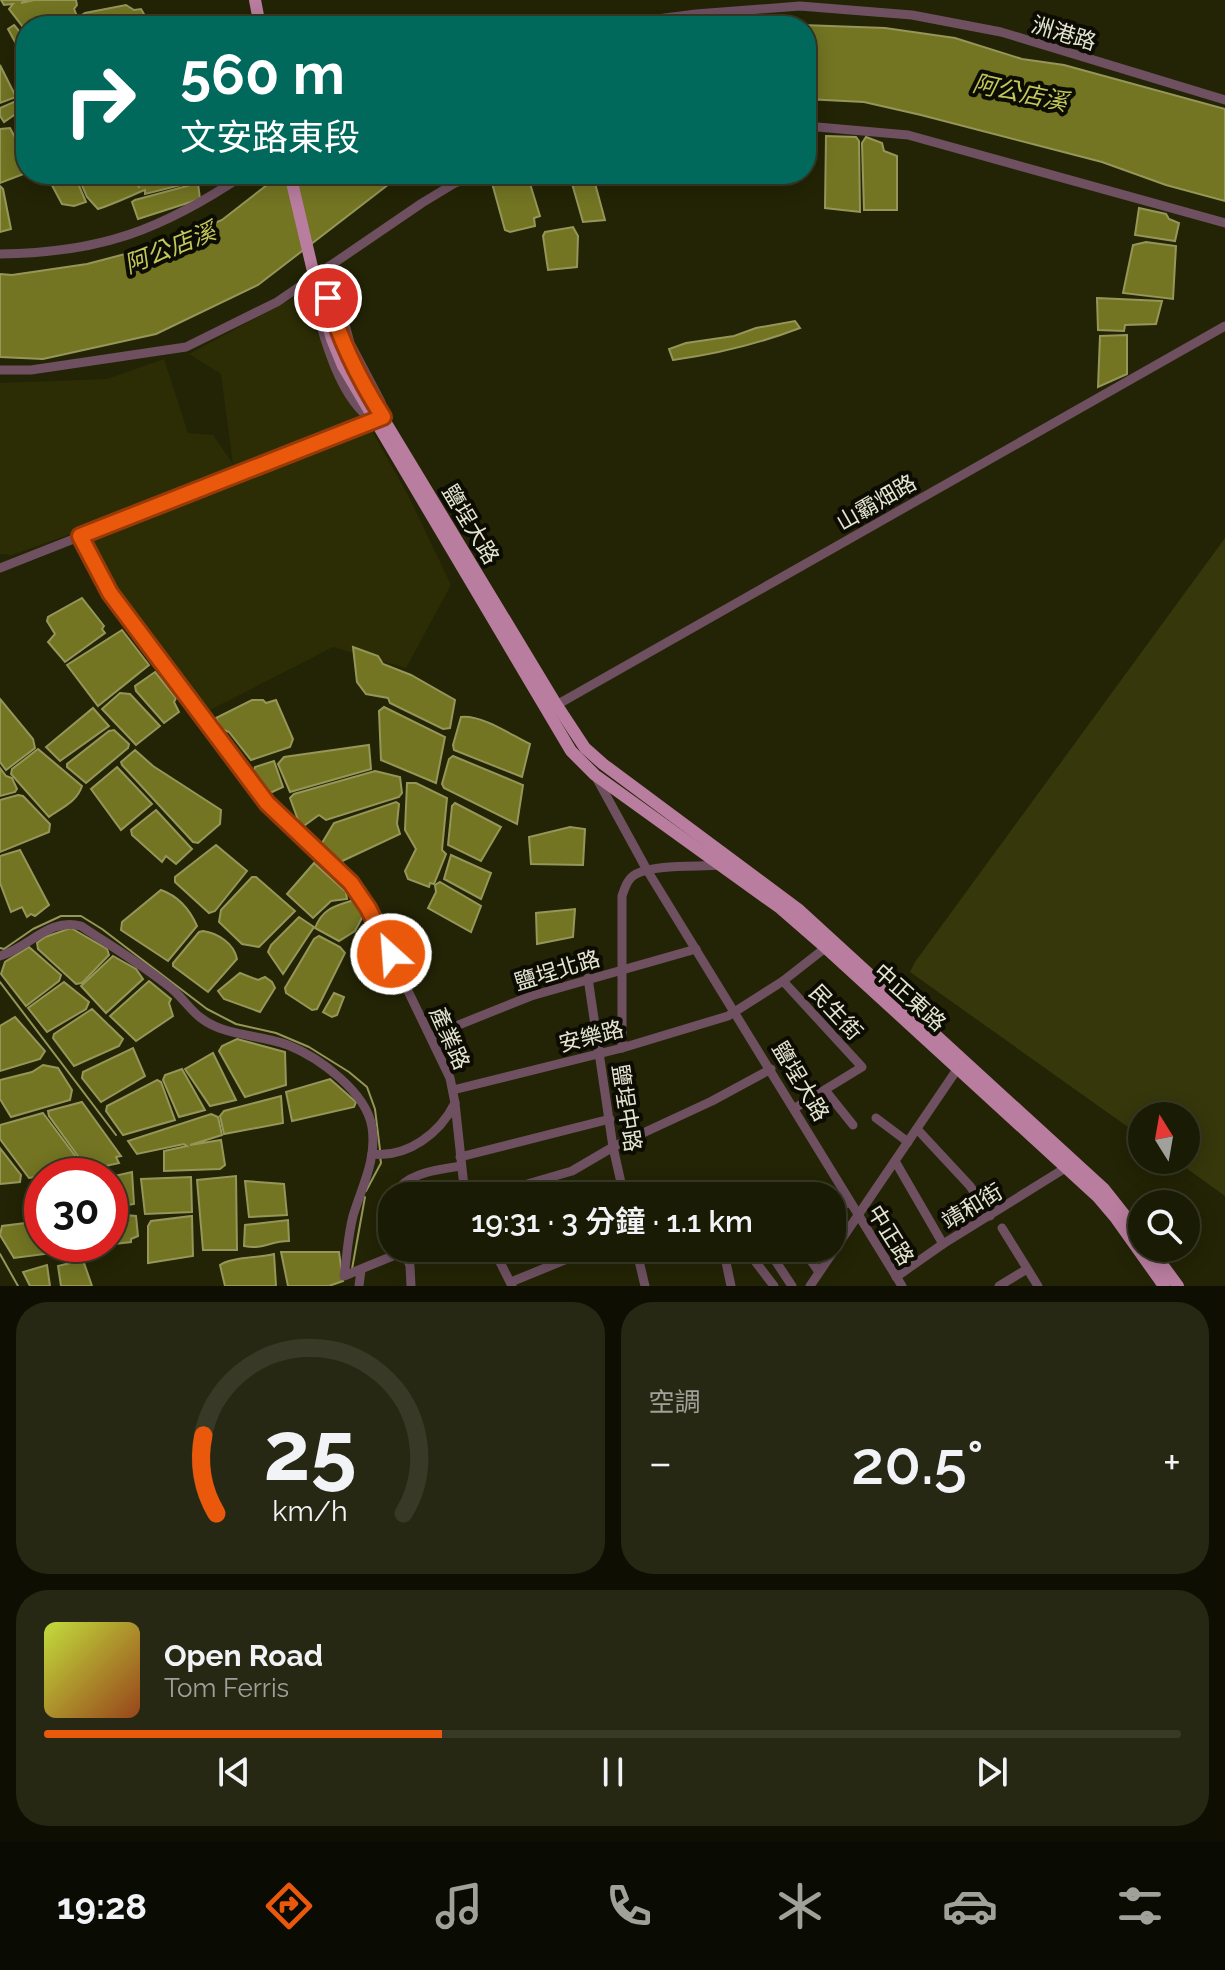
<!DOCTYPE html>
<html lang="zh-TW">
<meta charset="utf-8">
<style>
body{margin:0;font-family:Raleway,"Noto Sans TC",sans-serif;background:#272813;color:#f1f3f6;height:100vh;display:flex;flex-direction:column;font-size:30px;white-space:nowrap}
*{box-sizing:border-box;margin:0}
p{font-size:26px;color:#9fa19a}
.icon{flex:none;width:44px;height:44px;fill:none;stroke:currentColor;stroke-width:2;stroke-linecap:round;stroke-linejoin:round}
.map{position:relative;height:1286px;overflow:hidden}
.side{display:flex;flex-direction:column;gap:16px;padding:16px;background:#0e0f02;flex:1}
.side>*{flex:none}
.banner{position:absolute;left:16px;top:16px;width:800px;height:168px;border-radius:32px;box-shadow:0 4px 20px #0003,0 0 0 2px #383926;background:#00695c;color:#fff;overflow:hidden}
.needle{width:52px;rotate:349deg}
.tools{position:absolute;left:1128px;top:1102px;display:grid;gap:16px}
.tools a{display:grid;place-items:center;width:72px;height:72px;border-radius:50%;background:#1a1b04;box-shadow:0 4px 20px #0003,0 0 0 2px #383926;font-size:40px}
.speed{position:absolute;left:24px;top:1158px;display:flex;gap:16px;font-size:40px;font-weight:700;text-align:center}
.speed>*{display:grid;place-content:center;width:104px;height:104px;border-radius:50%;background:#1a1b04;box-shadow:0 4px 20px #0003,0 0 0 2px #383926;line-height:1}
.speed .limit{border:12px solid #d22;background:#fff;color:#111}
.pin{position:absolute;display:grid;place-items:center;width:68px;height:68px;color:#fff;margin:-34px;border:4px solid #fff;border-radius:50%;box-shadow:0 2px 8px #0007}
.me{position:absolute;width:88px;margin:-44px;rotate:334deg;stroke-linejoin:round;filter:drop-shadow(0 0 6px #0008)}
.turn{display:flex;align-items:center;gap:28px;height:168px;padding:0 32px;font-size:36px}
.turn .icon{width:104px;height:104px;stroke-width:2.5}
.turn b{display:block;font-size:56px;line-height:68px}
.big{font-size:60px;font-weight:600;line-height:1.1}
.side .tile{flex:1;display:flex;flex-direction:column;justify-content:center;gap:12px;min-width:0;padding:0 28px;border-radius:32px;background:#272813}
.side .dial{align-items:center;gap:0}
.dial svg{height:208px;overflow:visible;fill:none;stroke:#383926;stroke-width:7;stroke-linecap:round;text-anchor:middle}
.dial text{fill:#f1f3f6;stroke:none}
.song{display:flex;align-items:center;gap:24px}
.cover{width:96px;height:96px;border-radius:12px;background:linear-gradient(135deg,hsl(70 70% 55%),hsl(20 70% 35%))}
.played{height:8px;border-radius:4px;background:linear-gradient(90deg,#ea580c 35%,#383926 35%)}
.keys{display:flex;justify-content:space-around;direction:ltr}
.heat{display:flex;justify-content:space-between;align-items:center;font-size:44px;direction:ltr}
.side .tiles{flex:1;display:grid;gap:16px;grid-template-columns:1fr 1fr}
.tile:last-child{grid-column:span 2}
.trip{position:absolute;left:378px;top:1182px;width:468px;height:80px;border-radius:32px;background:#1a1b04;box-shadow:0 4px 20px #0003,0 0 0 2px #383926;font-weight:600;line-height:80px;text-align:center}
.menu{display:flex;height:128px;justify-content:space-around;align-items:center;background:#0a0b02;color:#9fa19a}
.menu .icon{width:56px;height:56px}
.menu .selected{color:#ea580c}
.menu b{font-size:36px;color:#f1f3f6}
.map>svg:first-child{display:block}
.built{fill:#2c2d05}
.green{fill:#36370b}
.water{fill:#737523;stroke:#959658;stroke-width:2}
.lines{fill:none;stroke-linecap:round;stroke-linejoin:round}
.stream{stroke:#959658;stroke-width:2}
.minor{stroke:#6e5061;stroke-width:9}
.major{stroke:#b97d9f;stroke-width:12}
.major-bridge{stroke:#b97d9f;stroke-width:12}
.route-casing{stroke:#983908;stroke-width:20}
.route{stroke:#ea580c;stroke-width:14}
.labels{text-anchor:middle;stroke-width:8;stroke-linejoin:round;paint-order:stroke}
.street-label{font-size:22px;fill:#e3e4d2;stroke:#0c0c02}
.water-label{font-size:24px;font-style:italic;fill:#c4c85a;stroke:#0c0c02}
</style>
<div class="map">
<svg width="1225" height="1286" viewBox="0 0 1225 1286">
<rect width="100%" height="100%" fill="#232405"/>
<polygon class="built" points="301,294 310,320 409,497 451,585 406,668 333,647 208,711 119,597 85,529 12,555 0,554 0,383 107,379 164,359 188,433 213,435 233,464 221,374 189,354"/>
<polygon class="green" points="1225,538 1225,1196 1175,1160 1186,1160 1186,1116 1142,1116 1142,1137 910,972 915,962"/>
<g class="water">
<polygon points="1,0 28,0 21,3 34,0 76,0 77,5 74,9 81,26 26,26 26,31 9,9 13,4 4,5"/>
<polygon points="126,5 134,10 141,9 151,26 86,26 82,15 85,13"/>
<polygon points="775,24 885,28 955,38 1022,59 1064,65 1225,109 1225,201 1166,185 1102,162 921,115 864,102 806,99 806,26 759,26"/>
<polygon points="14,25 26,39 26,62 8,29"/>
<polygon points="0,65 16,97 0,103"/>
<polygon points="16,101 20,111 4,122 0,116 0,108"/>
<polygon points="10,128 26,158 26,173 0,183 0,129"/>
<polygon points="826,136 856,137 859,141 860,212 825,208"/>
<polygon points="866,137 882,143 884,151 897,156 897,210 864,210 862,143"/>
<polygon points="46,174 74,174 86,202 74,206 62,204"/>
<path d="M77 174H135L139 188 140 174H198L199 178 193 182 145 194V190C132 195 114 204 98 209L87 197Z"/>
<polygon points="281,174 402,174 258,285 156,334 43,359 0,357 0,274 12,275 87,264 167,243 222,220"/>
<polygon points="512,174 527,174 540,216 534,218 535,226 510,232 505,230 492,183"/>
<polygon points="593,176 605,220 583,222 571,180"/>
<polygon points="198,183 200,199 138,219 132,202 135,200"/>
<polygon points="0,186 3,189 11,229 0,232"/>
<polygon points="1139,208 1166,214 1169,219 1179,223 1175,241 1135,235"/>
<polygon points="573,227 578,236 577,267 548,270 543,236 545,232"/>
<polygon points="1146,242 1176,246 1173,299 1123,293 1133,245"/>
<polygon points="1097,298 1162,301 1156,324 1125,325 1124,331 1098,330"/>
<path d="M795 321 800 328C758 344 717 354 673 360L669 349 686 343 734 336 756 328Z"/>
<polygon points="1127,335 1127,374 1098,387 1100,336"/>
<polygon points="82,598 104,626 102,629 105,633 65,662 48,642 55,634 47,621 48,617"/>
<polygon points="122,630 149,665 98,706 67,665"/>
<polygon points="353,647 378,656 383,664 411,675 455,700 450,728 443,729 390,703 388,698 366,694 357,682"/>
<polygon points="155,672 176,698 174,702 179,712 164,723 136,691 135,686"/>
<polygon points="120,693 130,694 160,726 136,745 102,709"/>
<polygon points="0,699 33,739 35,748 6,770 0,762"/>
<polygon points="252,700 263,700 266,703 276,700 293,739 290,747 251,760 229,732 222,729 216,718"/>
<polygon points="384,707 445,737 436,783 381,760 379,711"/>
<polygon points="93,708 109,726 60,761 46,747"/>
<path d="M461 717C483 715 511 735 530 744L522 777 454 750 453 745Z"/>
<polygon points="114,730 129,744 128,748 86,783 67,767 67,764 109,731"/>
<polygon points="369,745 371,769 290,792 278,764 284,757"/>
<path d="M38 749 82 786C77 802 61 808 49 817L11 774 12 769Z"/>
<polygon points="135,750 153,766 221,810 220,824 198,843 193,842 122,765 121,762"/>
<polygon points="453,756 523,785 517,824 444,788 442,784 449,759"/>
<polygon points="274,761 283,787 270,793 253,773 255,767"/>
<polygon points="117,767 152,804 121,830 91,789"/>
<polygon points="0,768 6,776 12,778 17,789 15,792 0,796"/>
<polygon points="375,771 400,777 402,793 399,797 326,820 319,815 301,828 290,798 294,794"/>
<polygon points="407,783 416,783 447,798 442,850 446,854 434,884 430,883 429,887 408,879 405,871 416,849 405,830"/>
<polygon points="18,795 23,796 50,824 49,832 0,852 0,800"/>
<polygon points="396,802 399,804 397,824 400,834 338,863 323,849 322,843 334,823"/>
<polygon points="455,803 501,827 481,861 448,845 452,806"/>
<polygon points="156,810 192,849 176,864 166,856 162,862 132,835 131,830"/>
<polygon points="570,827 585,829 583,865 531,864 529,837"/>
<polygon points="216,845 247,871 215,911 209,913 175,882 175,877"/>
<polygon points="20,850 49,905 35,916 31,914 27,917 22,907 11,912 0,883 0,856"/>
<polygon points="451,855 491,873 481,899 444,879"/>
<polygon points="314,863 346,892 347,899 331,901 313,918 287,894"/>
<polygon points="252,877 256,877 295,911 259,947 242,944 219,922 221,910"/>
<polygon points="440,882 481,906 471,932 428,908 436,892 435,885"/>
<path d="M161 890C178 896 190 910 197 926L168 961 121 930 122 922Z"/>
<path d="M354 900 364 914 355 931 339 941 315 928C323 908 335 906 354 900Z"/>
<polygon points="575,909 573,937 537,944 536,913"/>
<polygon points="299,917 314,927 283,974 268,952 271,945"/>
<polygon points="71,928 107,949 109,955 82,983 76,984 38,949 37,943 45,937"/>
<path d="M203 931C217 933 234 943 237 959L208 992 173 966V963L199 932Z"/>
<polygon points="319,936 340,947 345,953 317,1009 312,1010 286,993 285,988 314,939"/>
<polygon points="29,947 61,975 59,981 26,1006 1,974 5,962"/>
<polygon points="113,956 136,969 143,979 106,1013 81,986"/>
<polygon points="240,973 258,980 265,977 272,982 275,988 260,1012 224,999 218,991"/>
<polygon points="149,981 171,999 169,1003 173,1016 136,1041 110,1016"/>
<polygon points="64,982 89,1002 86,1009 47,1032 28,1008"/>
<polygon points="334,993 344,997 337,1015 332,1017 323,1012"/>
<polygon points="92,1009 123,1039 119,1046 74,1066 53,1038 54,1034"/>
<polygon points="15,1017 45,1051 40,1059 0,1071 0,1026"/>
<polygon points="237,1039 285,1052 286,1085 245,1097 219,1051 222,1046"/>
<polygon points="133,1048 145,1076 101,1102 82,1078 83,1072"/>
<polygon points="213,1053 236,1100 210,1106 185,1069"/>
<polygon points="43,1065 58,1068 72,1090 70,1100 11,1117 0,1099 0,1080 32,1072"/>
<polygon points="182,1069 205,1110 179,1117 163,1080 165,1075"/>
<polygon points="330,1079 356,1102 354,1107 292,1121 286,1092"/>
<polygon points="157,1080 161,1082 175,1120 123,1135 106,1111 107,1106"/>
<polygon points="281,1096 283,1123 224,1134 220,1116 224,1111"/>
<polygon points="82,1102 121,1156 116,1157 119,1163 88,1170 49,1116 48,1111"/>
<polygon points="43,1113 76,1157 72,1159 73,1167 68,1166 63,1173 29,1178 0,1139 0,1125"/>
<polygon points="211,1114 218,1117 222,1135 190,1145 221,1140 225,1165 220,1169 164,1171 164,1151 187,1146 184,1144 137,1154 128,1141"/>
<polygon points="0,1148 21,1175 20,1182 0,1184"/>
<polygon points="132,1172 134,1204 110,1208 110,1177"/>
<polygon points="236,1176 237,1250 203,1250 197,1180"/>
<polygon points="191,1177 192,1212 145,1214 141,1179"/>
<polygon points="245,1181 284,1184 287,1215 249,1217"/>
<polygon points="118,1210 125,1215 136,1216 138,1236 131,1239 131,1242 80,1248 79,1244 110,1244 110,1211"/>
<polygon points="192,1216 193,1256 148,1263 148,1226 151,1221"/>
<path d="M288 1220 289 1241C270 1241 263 1250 244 1246L245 1225Z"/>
<polygon points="42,1221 42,1244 75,1244 76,1250 14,1258 0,1235 2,1226"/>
<polygon points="281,1252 339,1252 343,1281 329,1286 288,1286"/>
<path d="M274 1254 276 1286H225L220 1265C231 1257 259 1258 274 1254Z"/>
<polygon points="83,1260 92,1286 61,1286 58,1266"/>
<polygon points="47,1265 50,1286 30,1286 23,1272"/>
</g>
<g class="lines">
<g class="stream">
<polyline points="0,948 4,949 33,929 61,916 81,916 102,929 207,1009 236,1024 276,1033 309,1047 349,1072 367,1087 375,1109 380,1150"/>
<polyline points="0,982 116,1135"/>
<polyline points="366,1191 381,1163 380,1156"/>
<polyline points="0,1254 18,1286"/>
<polyline points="352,1269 365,1197"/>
</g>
<g class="minor">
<polyline points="603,26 696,14 800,6 912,15 1001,32 1225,100"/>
<polyline points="806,126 908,135 1225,223"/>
<path d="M0 254C100 253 162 230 245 174"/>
<path d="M308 280C320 322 336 398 374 421"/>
<polyline points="0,370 31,370 186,347 277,302 422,203 455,183 478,174"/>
<polyline points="80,536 110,593 267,803 351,883 368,908 450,1078 455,1103 465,1196"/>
<polyline points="0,568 383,417 381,402 350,343 329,266"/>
<polyline points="553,707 1225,326"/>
<polyline points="596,777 647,870 902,1286"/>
<path d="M0 956C29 948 49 917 81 926 111 946 143 965 171 988 182 997 190 1010 201 1018 226 1037 259 1034 288 1045 320 1058 366 1092 372 1127 377 1160 362 1186 353 1216 348 1235 347 1256 344 1276L405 1251"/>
<polyline points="588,978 613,1147 624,1196"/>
<polyline points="783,981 862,1067 795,1108"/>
<polyline points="431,1036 531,996 696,949"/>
<path d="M622 1048V896C625 887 628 878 636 874 655 864 698 867 721 865"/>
<polyline points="453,1090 622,1048 728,1016 783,981 829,945"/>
<polyline points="825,1090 853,1125"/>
<polyline points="876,1118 908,1142"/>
<polyline points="917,1129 970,1186 990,1216"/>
<path d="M372 1154C408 1158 440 1133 455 1103"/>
<polyline points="460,1157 610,1119"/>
<polyline points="895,1161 943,1244"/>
<path d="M401 1196V1186C414 1172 442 1169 461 1166"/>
<polyline points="486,1196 572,1171 613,1147 712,1101 771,1069"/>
<polyline points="832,1208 849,1203"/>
<polyline points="1002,1228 1038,1286"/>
<polyline points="404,1248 410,1266 411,1286"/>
<polyline points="493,1248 512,1286"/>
<polyline points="636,1248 645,1286"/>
<polyline points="714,1248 726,1262 731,1286"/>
<polyline points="745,1248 774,1286"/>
<polyline points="767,1248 792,1286"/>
<polyline points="802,1248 819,1272"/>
<polyline points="896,1277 943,1244 1067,1167"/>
<polyline points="511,1282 594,1248"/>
<polyline points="359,1286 361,1270"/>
<polyline points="810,1286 960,1065"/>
<polyline points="999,1286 1027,1269"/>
</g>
<g class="major">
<polyline points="255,0 260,26"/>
<polyline points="316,284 332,339 343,366 571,751 595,775 780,908 826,948 1098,1197 1115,1217 1164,1286"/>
<polyline points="363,385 556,704 585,748 603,764 798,909 1104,1189 1142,1237"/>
<polyline points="1150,1248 1178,1286"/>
</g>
<polyline class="major-bridge" points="290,174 316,284"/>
</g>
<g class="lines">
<defs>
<path id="route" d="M328 298C340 342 359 379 383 417L80 536 110 593 267 803 351 883 368 908 391 954"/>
</defs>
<use href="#route" class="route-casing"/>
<use href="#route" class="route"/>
</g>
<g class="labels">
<g class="street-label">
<text transform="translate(1064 33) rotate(17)" y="8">洲港路</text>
<text transform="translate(876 502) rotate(-30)" y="8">山霸畑路</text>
<text transform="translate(471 524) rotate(59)" y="8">鹽埕大路</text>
<text transform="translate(557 970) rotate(-17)" y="8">鹽埕北路</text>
<text transform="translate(910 997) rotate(42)" y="8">中正東路</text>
<text transform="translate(836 1012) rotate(47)" y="8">民生街</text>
<text transform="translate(591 1036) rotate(-14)" y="8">安樂路</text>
<text transform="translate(450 1038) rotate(66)" y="8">產業路</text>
<text transform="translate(801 1081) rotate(59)" y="8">鹽埕大路</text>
<text transform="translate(627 1108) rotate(81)" y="8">鹽埕中路</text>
<text transform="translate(972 1206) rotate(-31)" y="8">靖和街</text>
<text transform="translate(891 1235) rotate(58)" y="8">中正路</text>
</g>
<g class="water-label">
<text transform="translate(1020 93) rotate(12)" y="8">阿公店溪</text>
<text transform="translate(170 248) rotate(-22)" y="8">阿公店溪</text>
</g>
</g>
</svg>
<div class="tools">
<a><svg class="needle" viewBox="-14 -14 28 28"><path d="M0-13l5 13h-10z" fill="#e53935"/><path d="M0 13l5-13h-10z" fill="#9fa19a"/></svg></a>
<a><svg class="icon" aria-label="search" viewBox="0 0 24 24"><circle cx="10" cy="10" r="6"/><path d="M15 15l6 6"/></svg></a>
</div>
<div class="speed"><div class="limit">30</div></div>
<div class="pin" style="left:328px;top:298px;background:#d93025"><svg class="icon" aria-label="arrive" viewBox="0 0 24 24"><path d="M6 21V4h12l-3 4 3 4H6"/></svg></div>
<svg class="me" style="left:391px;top:954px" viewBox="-20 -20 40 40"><circle r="17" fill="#ea580c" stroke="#fff" stroke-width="3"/><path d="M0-11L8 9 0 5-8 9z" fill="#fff"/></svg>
<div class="trip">19:31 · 3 分鐘 · 1.1 km</div>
<div class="banner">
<div class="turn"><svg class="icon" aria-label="right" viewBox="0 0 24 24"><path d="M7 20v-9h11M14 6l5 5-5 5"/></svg><div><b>560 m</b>文安路東段</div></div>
</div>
</div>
<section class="side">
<div class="tiles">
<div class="tile dial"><svg viewBox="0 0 100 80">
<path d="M14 69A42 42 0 1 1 86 69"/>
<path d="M14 69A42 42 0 0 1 9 39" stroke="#ea580c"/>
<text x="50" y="56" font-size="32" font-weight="700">25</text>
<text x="50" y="72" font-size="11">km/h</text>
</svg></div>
<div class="tile"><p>空調</p>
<div class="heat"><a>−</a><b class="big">20.5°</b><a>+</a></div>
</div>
<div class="tile">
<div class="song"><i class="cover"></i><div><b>Open Road</b><p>Tom Ferris</p></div></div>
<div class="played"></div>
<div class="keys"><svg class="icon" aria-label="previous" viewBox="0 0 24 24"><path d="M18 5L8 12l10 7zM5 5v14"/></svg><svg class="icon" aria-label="pause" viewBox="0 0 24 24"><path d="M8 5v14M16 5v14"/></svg><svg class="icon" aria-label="next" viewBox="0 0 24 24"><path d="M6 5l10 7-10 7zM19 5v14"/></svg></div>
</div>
</div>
</section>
<nav class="menu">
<b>19:28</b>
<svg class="icon selected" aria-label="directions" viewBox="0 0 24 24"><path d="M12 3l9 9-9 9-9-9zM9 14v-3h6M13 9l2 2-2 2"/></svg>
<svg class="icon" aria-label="music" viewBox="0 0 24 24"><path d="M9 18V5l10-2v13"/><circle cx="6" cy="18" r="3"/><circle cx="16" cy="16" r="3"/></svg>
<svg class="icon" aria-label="phone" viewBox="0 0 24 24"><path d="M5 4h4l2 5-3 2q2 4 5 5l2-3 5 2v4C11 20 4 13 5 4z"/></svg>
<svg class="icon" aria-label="climate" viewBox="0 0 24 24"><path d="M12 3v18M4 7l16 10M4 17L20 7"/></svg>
<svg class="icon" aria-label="car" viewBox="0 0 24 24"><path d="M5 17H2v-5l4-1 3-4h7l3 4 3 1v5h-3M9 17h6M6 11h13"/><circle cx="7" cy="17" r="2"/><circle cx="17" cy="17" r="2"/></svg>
<svg class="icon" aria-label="filters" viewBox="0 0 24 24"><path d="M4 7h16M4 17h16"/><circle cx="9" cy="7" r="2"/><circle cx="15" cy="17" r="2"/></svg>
</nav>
